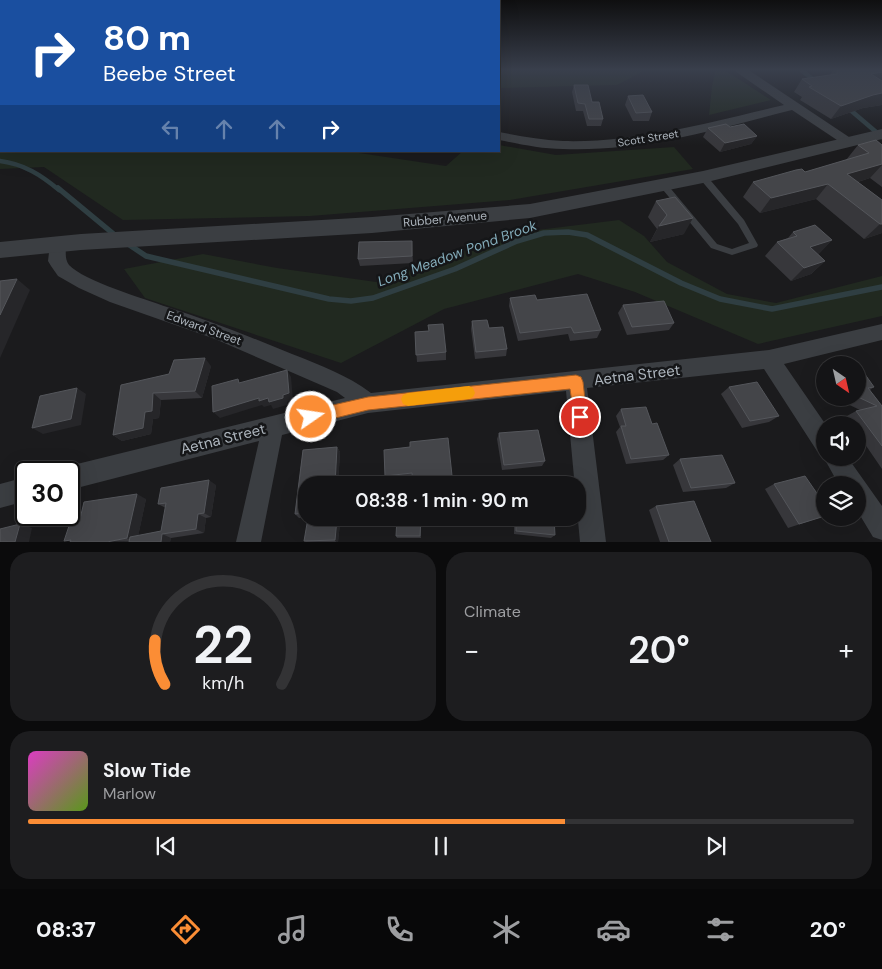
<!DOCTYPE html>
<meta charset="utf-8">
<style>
body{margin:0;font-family:"DM Sans",sans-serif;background:#1d1d1f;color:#f1f3f6;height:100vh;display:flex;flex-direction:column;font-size:19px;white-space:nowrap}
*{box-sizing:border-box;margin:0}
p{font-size:16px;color:#9d9ea1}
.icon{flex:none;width:28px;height:28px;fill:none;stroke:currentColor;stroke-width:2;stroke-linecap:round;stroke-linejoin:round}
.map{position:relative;height:542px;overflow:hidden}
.details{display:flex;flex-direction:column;gap:10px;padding:10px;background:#0b0b0c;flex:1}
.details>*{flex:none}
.banner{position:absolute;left:0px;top:0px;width:500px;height:152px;box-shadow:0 5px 20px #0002,0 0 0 1px #333335;background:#1a4fa0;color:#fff;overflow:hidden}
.needle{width:32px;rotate:146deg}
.fabs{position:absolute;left:816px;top:356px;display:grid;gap:10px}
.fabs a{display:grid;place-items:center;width:50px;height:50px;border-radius:50%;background:#141416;box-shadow:0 5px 20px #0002,0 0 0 1px #333335;font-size:25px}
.speed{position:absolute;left:15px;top:461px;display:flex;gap:10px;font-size:25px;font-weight:700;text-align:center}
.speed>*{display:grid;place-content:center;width:65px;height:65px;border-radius:50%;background:#141416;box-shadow:0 5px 20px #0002,0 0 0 1px #333335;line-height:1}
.speed .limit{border:2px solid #111;border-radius:8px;background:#fff;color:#111}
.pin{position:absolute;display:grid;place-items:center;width:42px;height:42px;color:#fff;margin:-21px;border:2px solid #fff;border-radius:50%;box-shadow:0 1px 5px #0007}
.me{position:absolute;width:55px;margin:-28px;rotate:77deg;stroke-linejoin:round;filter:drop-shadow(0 0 4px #0008)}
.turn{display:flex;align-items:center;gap:18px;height:105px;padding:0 20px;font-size:22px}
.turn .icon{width:65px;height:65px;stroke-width:2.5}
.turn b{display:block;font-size:35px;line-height:42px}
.lanes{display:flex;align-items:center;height:48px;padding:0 20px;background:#0003;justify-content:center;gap:25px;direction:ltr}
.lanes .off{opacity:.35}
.big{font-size:38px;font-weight:600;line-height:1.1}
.details .tile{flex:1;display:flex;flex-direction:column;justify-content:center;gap:8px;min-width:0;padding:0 18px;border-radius:20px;background:#1d1d1f}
.details .dial{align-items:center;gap:0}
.dial svg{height:130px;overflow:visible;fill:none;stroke:#333335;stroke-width:7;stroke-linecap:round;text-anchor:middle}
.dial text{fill:#f1f3f6;stroke:none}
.song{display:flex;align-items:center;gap:15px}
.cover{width:60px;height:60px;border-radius:8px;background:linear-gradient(135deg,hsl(310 70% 55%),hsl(90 70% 35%))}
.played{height:5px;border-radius:2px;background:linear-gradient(90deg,#fb8d35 65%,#333335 65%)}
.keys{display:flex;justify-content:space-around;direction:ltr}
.heat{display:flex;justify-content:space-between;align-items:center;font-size:28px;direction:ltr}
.details .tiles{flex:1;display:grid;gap:10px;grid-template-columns:1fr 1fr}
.tile:last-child{grid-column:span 2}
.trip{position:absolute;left:298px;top:476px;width:288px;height:50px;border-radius:20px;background:#141416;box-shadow:0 5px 20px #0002,0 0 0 1px #333335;font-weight:600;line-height:50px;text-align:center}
.menu{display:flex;height:80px;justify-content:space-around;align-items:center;background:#080809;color:#9d9ea1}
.menu .icon{width:35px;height:35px}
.menu .selected{color:#fb8d35}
.menu b{font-size:22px;color:#f1f3f6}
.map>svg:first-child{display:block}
.green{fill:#212920}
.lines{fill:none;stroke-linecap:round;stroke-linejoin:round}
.stream-far1{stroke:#2f3e42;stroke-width:4.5}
.stream{stroke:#2f3e42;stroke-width:5.5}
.service{fill:#3b3e42;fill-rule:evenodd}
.minor{fill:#3b3e42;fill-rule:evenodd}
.tertiary{fill:#3b3e42;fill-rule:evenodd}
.wall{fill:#37373b}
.shaded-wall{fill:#262629}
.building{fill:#444549;stroke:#54565b}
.route{fill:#fb8d35;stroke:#a35c22}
.slow{fill:#f59e0b}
.labels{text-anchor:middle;stroke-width:5;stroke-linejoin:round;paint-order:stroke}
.far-street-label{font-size:11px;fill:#adb5bd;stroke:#151618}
.street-label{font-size:12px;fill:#adb5bd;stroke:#151618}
.water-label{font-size:14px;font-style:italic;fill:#83abb9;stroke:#151618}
.near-street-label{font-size:15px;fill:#adb5bd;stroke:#151618}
</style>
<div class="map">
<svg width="882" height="542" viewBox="0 0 882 542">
<rect width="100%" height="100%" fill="#1b1b1d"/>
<g class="green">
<polygon points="499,69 647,69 617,85 499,88"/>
<polygon points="716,69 723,69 771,100 709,115 712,86"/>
<polygon points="0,87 1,151 346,151 446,166 463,151 499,151 499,145 556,155 674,147 693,169 510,200 310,216 123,220 44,167 0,169"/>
<polygon points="619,220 644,236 667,262 727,294 776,303 882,276 882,316 758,344 635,292 578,274 444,309 341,363 145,298 124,269 203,254 277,268 376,282 513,233"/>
</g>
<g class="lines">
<g class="stream-far1">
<polyline points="800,69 816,82"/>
<polyline points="848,108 882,137"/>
<path d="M0 161C24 164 41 175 59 190"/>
</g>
<g class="stream">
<polyline points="58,188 116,236"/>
<polyline points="128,244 146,256 329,299 351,301 373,298 455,269 517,241 544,233 568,232 587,235 681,283 720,299 772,309 882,287"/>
</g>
<polygon class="service" points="700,175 706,175 744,220 758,245 757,247 732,255 711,248 659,185 663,182 666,183 717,244 732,249 749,243 738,224 700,179"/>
<g class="minor">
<path d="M732 69H747L855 141 853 144H843L792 110C717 129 641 152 563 149 541 149 520 144 499 140V132C520 136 541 140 563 141 638 143 711 122 784 105Z"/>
<path d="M58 238 64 240C68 248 63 257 69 265 84 281 145 299 167 307 210 321 251 337 292 354 320 365 347 375 371 393L769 350 882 324V340L784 364 826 425 825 454 817 451 764 369 587 388 606 542H580L566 391 368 413 282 435 261 542H236L259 441 69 490V472H60L61 470 69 466 345 398 337 392 215 339 110 302 79 288 58 276 51 266 48 261 50 244 52 240Z"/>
<polygon points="825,455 825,458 848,458 882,506 882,540 873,537 858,512 858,485 839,485 824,458"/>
<polygon points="26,477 26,501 0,508 0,484"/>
</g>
<polygon class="tertiary" points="882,129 882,139 703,183 530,218 372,233 81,250 0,258 0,242 81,234 372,217 530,204 703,171"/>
</g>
<g class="wall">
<polygon points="834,69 882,69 882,105 863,108 831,119 800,100 802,97 794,92 802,79 830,75"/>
<polygon points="574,85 592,102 603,119 601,126 587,126 583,111 576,111 572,92"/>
<polygon points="628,96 652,112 649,121 633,121 625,105"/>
<polygon points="730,127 757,136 751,144 720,152 703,137 708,128"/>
<polygon points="858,145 882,145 882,187 870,178 858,182 882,200 882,233 864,239 816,199 760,213 743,197 753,182 805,172 846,160"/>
<polygon points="656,201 684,234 650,242 657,229 648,217"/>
<polygon points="793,232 832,240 818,254 825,261 811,274 791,281 765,256 777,242 788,238"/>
<polygon points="412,241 413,263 360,266 358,259"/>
<polygon points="510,298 537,300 601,330 597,338 570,341 568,334 518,341 509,306"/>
<polygon points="623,305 674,323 669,330 627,335 618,313"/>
<polygon points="472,321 489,328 507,349 506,356 475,359 471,329"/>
<polygon points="429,331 446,352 446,360 417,362 415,332"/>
<polygon points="858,365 874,387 870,390 882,406 882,469 858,434 858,425 851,425 845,417 856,411 860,410 835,398 858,398"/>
<polygon points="211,366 202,398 161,400 159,418 153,419 151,434 122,441 113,435 121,385"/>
<polygon points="825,369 825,385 818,374"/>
<polygon points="729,387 779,416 769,422 742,428 721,394"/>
<polygon points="621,409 652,424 669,455 663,460 626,464 616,432 620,427 616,416"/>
<polygon points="499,433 545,461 542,466 502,470 497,439"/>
<polygon points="337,447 340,452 338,485 306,485 306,517 299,518 295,514 303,450"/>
<polygon points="384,450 453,485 413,478 387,481 385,476"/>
<polygon points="680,459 735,483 726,488 683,492 673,465"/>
<polygon points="774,484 825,516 788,528 765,489"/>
<polygon points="216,485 211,517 206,518 204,533 171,538 170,542 64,541 80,519 146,499 138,536 161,531 166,508 158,504"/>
<polygon points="656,506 711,542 660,542 649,510"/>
<polygon points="421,518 421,538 397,538 396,536"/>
<polygon points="514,518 554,518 555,535 551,538 514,534"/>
<polygon points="335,519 337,519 340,523 338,542 306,542 304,541"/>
</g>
<g class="shaded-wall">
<polygon points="882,72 882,82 871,74"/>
<polygon points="882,93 882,105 863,108 831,119 841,106 873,95"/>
<polygon points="757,136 751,144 720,152 725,143"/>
<polygon points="882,164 882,165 870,178 834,189 847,174"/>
<polygon points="828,184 816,199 760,213 771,198"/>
<polygon points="693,218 684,234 650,242 659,226"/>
<polygon points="880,224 882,224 882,233 864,239"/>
<polygon points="832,240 819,254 797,261 810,247"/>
<polygon points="825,261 811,274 791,281 804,268"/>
<polygon points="17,279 30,290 0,358 0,315"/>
<polygon points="205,358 211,366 202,398 195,391"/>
<polygon points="287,370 291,377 293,400 287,402 287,405 273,409 271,405 264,407 262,405 220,418 213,412 259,398"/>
<polygon points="77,388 86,394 81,425 43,434 32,428"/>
<polygon points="153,393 161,400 159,418 153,419 151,434 122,441 113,435 145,412"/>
<polygon points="337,447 340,452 338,485 335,485"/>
<polygon points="209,480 216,485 211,517 204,513"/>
<polygon points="137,494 146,499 137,542 135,542 127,538"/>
<polygon points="198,514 206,518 204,533 196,529"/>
<polygon points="337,519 340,523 338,542 336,542 335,540"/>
<polygon points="20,524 32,528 29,542 15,542"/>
<polygon points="162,534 171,538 170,542 161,542"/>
</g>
<g class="building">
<polygon points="838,69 882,69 882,72 871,74 882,81 882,93 873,95 841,106 809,87 812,86 802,79 837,74"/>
<polygon points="574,85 588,85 592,102 599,102 603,119 589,119 585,104 578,103"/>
<polygon points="643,95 652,112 636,113 628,96"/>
<polygon points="726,124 730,127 744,124 757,136 725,143 708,128"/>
<polygon points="876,140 882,145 882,164 847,174 882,200 882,224 880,224 828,184 771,198 753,182 796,170 802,169 805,172 869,153 858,145"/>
<polygon points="675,197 693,218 659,226 667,215 656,201"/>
<polygon points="815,225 832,240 810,247 825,261 804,268 777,242 797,236 793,232"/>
<polygon points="412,241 412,256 358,259 359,242"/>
<polygon points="17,279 0,315 0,281"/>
<polygon points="587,294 601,330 574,333 571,327 520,333 510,298 535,295 537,300"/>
<polygon points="664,301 674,323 632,327 623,305"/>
<polygon points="487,320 489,328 503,327 507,349 476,352 472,321"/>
<polygon points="443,324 446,352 416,355 415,332 429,331 428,325"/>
<polygon points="205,358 195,391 153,393 152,411 145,412 143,428 113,435 121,385 169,374 174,360"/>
<polygon points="857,363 874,387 868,388 882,406 882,446 856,411 877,406 858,397 858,365 843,365"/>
<polygon points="287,370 289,393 283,395 283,398 269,402 268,398 259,401 259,398 213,412 212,386 238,379 239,383"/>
<polygon points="757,382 779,416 750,421 729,387"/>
<polygon points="77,388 71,419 32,428 40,396"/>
<polygon points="646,407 652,424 657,423 669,455 631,459 621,426 626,426 621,409"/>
<polygon points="538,430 545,461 504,465 499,433"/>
<polygon points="448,438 453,485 413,485 412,473 385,476 384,450 410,447 410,442"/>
<polygon points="337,447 335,485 306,485 306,513 295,514 303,450"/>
<polygon points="722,455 735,483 691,488 680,459"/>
<polygon points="805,476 825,505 825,516 799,524 774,484"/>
<polygon points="209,480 204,513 198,514 196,529 162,534 161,542 129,542 130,537 161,531 166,503 158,504 161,488"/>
<polygon points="137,494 127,538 107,542 70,542 71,540 64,541 71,520 80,519 84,502"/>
<polygon points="694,501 711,542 669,542 656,506"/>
<polygon points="308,518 332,518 332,519 337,519 335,540 304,541"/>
<polygon points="397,518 421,518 420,536 396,536"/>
<polygon points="516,518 554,518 555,535 516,531"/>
<polygon points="20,524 15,542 0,542 0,529"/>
</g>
<linearGradient id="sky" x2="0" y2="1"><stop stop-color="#0f0f10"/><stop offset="0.48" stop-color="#393f4c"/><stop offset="1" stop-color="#393f4c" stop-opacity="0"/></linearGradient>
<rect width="882" height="145" fill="url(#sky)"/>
<polygon class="route" points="576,375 581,377 583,382 587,417 585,422 580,424 575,422 570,389 368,410 311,424 306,422 304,417 306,412 311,410 368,397"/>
<polygon class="slow" points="469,386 473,388 475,393 473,397 469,399 408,406 403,404 401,399 403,395 408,393"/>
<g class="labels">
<g class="far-street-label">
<text transform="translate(648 138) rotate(-9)" y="4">Scott Street</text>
</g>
<g class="street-label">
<text transform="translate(445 219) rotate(-5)" y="4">Rubber Avenue</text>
<text transform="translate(204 328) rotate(20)" y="4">Edward Street</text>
</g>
<g class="water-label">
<text transform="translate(457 253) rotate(-20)" y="5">Long Meadow Pond Brook</text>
</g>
<g class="near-street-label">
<text transform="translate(637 375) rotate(-7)" y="5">Aetna Street</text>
<text transform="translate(223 439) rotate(-14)" y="5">Aetna Street</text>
</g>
</g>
</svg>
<div class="fabs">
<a><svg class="needle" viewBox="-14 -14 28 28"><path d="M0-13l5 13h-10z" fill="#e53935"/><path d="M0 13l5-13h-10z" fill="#9d9ea1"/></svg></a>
<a><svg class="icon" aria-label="sound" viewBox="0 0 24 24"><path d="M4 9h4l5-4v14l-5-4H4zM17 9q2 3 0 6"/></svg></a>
<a><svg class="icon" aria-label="layers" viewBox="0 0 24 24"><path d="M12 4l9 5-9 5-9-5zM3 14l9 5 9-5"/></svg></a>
</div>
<div class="speed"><div class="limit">30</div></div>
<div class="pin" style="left:580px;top:417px;background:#d93025"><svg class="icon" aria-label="arrive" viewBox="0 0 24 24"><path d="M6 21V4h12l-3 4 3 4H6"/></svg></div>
<svg class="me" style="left:311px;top:417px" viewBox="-20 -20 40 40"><circle r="17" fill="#fb8d35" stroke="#fff" stroke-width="3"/><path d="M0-11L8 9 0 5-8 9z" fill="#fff"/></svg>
<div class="trip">08:38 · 1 min · 90 m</div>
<div class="banner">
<div class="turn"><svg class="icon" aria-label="right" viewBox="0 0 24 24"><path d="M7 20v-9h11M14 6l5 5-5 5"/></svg><div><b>80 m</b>Beebe Street</div></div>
<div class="lanes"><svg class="icon off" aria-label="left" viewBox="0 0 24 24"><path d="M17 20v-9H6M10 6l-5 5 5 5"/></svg><svg class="icon off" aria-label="ahead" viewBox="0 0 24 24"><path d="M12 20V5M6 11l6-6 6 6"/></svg><svg class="icon off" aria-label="ahead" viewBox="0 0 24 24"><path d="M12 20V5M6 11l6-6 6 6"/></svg><svg class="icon" aria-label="right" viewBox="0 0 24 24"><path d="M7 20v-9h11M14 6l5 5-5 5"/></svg></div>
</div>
</div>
<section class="details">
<div class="tiles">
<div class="tile dial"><svg viewBox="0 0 100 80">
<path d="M14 69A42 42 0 1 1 86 69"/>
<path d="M14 69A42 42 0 0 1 8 42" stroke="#fb8d35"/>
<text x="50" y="56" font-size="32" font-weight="700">22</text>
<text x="50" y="72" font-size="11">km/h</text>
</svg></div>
<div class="tile"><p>Climate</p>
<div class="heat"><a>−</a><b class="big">20°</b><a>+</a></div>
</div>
<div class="tile">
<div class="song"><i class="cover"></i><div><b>Slow Tide</b><p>Marlow</p></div></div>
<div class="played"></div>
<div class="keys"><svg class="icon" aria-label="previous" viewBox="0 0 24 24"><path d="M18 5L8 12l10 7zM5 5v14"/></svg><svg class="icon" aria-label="pause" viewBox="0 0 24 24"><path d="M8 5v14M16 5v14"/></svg><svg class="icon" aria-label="next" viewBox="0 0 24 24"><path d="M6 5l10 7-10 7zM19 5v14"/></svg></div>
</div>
</div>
</section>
<nav class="menu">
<b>08:37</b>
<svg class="icon selected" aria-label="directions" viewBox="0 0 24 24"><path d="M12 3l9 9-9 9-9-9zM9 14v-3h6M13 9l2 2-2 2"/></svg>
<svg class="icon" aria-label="music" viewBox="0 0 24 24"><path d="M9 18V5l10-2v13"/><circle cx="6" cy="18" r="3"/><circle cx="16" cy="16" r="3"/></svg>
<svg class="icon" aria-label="phone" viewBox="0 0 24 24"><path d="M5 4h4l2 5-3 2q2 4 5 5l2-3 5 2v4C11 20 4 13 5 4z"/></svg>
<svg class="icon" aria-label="climate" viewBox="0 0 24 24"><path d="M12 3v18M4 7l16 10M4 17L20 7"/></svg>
<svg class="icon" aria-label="car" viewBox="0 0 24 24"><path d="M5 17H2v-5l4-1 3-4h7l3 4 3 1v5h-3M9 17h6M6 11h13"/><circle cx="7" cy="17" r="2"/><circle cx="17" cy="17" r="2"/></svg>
<svg class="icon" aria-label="filters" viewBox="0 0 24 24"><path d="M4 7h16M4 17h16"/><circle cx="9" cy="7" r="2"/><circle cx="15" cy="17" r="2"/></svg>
<b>20°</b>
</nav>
